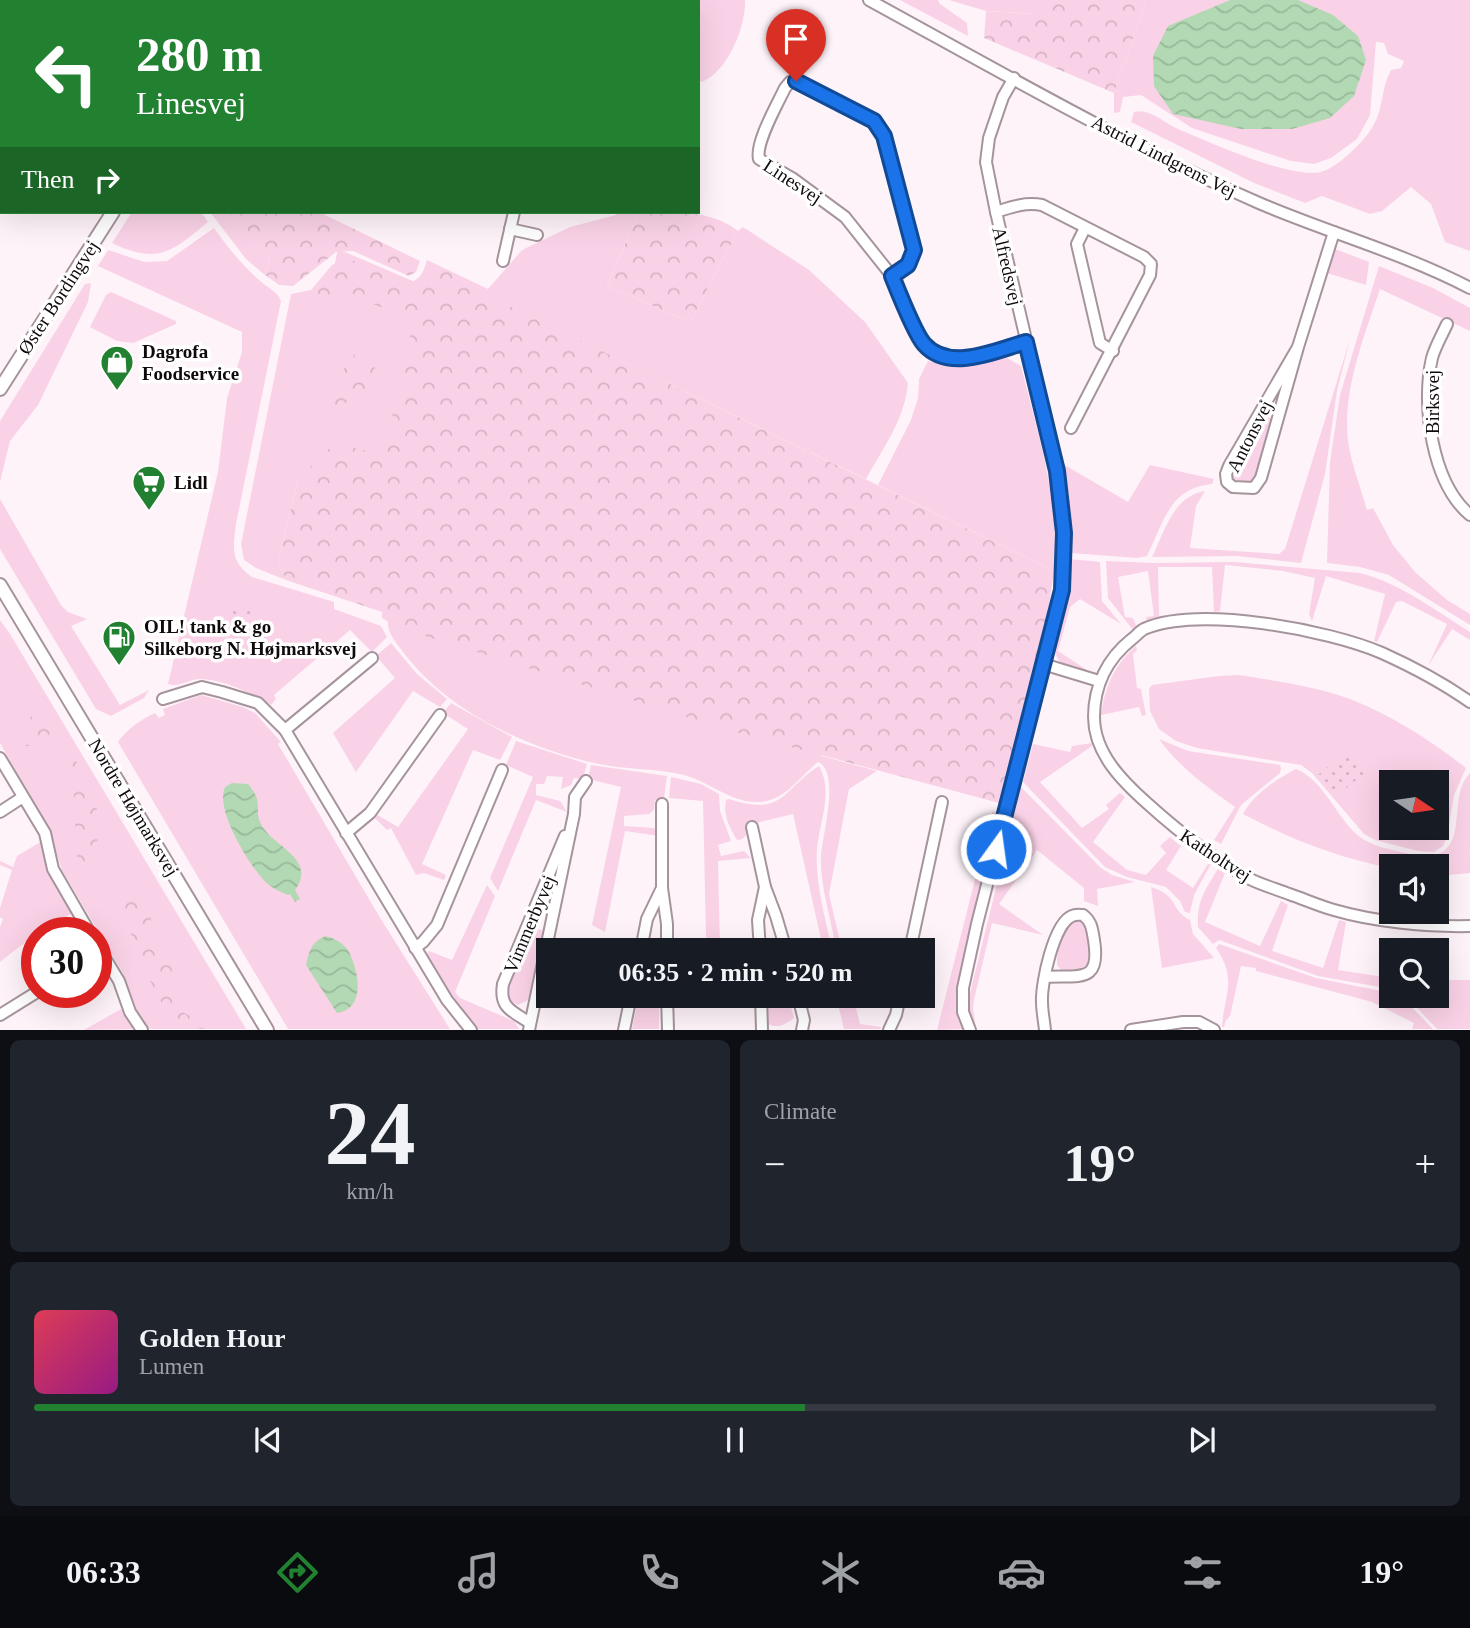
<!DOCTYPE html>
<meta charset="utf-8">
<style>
body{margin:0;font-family:Georgia,serif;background:#20242c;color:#f1f3f6;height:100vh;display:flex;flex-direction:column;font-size:26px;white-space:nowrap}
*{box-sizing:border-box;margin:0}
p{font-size:23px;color:#9ea1a6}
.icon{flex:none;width:38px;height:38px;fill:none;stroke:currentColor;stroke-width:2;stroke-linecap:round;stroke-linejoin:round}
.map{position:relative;height:1030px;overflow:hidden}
.side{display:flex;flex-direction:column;gap:10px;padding:10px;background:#0d0f14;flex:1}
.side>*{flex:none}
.banner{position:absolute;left:0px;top:0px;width:700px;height:214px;box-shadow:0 7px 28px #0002;background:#228031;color:#fff;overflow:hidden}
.needle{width:46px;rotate:103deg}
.tools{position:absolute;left:1379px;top:770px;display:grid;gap:14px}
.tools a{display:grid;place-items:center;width:70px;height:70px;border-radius:0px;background:#171b24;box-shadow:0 7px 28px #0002;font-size:35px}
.speed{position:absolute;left:21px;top:917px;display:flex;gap:14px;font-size:35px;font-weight:700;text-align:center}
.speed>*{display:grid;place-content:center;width:91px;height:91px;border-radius:50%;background:#171b24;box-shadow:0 7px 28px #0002;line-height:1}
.speed .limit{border:10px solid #d22;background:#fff;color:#111}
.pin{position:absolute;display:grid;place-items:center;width:60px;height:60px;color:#fff;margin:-72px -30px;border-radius:50% 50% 50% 0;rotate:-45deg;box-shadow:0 0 7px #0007}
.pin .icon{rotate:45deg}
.me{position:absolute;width:77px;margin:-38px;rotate:14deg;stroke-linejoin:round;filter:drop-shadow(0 0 5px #0008)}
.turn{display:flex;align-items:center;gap:24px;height:147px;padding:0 21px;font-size:32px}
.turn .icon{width:91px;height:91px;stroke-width:2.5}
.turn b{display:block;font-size:49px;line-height:60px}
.then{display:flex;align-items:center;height:66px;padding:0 21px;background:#0003;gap:14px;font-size:26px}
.big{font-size:52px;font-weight:600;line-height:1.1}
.side .card{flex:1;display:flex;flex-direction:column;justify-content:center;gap:10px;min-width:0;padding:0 24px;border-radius:10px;background:#20242c}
.side .dial{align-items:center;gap:0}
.dial b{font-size:91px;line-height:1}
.song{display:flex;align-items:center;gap:21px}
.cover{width:84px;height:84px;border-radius:10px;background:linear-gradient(135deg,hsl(350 70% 55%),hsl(310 70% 35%))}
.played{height:7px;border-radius:4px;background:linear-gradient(90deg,#228031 55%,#363941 55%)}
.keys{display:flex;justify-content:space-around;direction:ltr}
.heat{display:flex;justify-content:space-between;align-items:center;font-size:38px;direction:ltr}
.side .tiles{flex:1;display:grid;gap:10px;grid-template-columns:1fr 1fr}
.card:last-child{grid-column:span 2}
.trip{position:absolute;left:536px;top:938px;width:399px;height:70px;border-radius:0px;background:#171b24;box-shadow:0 7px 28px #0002;font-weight:600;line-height:70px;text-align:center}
.menu{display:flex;height:112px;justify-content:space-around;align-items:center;background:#090b0e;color:#9ea1a6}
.menu .icon{width:49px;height:49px}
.menu .selected{color:#228031}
.menu b{font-size:32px;color:#f1f3f6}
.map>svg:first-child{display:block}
.grass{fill:#fad2e7;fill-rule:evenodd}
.forest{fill:url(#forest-crowns)}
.park{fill:url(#park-dots)}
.water{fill:url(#water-waves)}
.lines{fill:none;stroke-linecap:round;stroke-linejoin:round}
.minor-casing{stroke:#a6949d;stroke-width:14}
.tertiary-casing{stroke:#a6949d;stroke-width:16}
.minor{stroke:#fff;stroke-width:10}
.tertiary{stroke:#fff;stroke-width:12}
.route-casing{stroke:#114b97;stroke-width:18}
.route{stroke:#1a73e8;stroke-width:12}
.labels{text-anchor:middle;stroke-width:7;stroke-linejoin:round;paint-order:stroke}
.street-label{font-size:19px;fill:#100a0d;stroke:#fff}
.poi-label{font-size:19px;font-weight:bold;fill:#100a0d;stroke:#fff;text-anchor:start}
</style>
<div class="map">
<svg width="1470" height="1030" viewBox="0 0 1470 1030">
<defs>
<pattern id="forest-crowns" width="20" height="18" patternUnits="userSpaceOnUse" patternTransform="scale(1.75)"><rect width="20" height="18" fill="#fad2e7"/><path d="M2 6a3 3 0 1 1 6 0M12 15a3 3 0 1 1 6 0" fill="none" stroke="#d5b3c5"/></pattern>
<pattern id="park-dots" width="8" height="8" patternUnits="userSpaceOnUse" patternTransform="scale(1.75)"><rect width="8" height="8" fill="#fad2e7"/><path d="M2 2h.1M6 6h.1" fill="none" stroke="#d5b3c5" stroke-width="1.8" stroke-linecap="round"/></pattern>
<pattern id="water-waves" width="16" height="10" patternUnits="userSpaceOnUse" patternTransform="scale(1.75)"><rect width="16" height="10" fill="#b2d9b3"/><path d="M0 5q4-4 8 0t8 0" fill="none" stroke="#98b999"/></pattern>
</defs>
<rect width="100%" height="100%" fill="#fef3f9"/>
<g class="grass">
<path d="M628 0H745C746 27 728 71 702 82L698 80V2Z"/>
<polygon points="900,0 938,0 940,4 967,23 968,36"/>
<polygon points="949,0 1036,0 1035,14 986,11"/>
<path d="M1146 0H1470V251L1445 242 1431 204 1411 187 1382 211 1370 214 1322 196 1305 203 1254 183 1131 122 1134 112C1150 108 1164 123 1178 129 1209 142 1290 179 1321 172 1338 167 1365 141 1373 126 1383 110 1381 88 1391 70L1401 68 1404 61 1388 54 1384 43 1376 42 1370 115 1357 139 1331 158 1314 164 1291 161 1192 128 1141 95 1123 97 1120 112 1114 113V93Z"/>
<path d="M132 212H201L208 222C172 252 158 265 112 243Z"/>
<polygon points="210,212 234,212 228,220 270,259 265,275 246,259"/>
<path d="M618 212H639L607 286 690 322 738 231 743 227 809 270 865 322 908 383C905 419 883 448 866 479L486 295 488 289 522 250 570 227 616 215Z"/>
<path d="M214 228C229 249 245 269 265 285 272 290 278 293 281 301L236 524C233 549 230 561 252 577L334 602V609L381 626 387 637 372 652 350 630 274 695 276 699 271 705C254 694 222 679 201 679 190 678 180 688 168 684L218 472 227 398 242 352V332L98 266 108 250 144 262 167 261Z"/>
<path d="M338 249 485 312 822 756 877 771 849 789 829 894 842 950H833L835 943C830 916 820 885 821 856 822 836 841 772 818 762 799 777 786 801 758 802 732 803 709 782 684 775 656 768 627 770 599 764 530 749 452 714 407 657 400 647 386 634 388 621L317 462 298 479 278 562 286 580 256 568 244 560 241 544 291 294 311 290 327 299Z"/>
<polygon points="1335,249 1369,262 1366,285 1327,273"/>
<path d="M1379 266 1433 288 1470 308V331L1380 289C1364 337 1340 396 1349 447 1353 468 1361 489 1367 510L1373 508 1393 545 1415 572 1447 600 1470 614V625L1389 575 1360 567 1327 563 1330 462 1340 395Z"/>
<polygon points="91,283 88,302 38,405 10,441 0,482 0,421 85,284"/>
<polygon points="111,292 176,321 176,324 133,343 117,341 90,327 106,295"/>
<path d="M1350 339 1337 391 1325 474 1301 563 1237 556 1152 557C1165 531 1173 496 1205 491L1196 506 1190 548 1279 554 1285 549Z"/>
<path d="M1007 358 1021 366C1038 434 1060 500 1054 571L878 485 911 420 918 398 919 379 928 361 962 367Z"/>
<polygon points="1267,415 1272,420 1256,474 1251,482 1241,484 1233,477 1233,471 1264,416"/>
<path d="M1063 464 1128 502 1150 465 1214 479 1212 484C1169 488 1164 522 1147 556L1137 558 1071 553Z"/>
<polygon points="0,499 61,605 68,612 87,619 71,626 120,705 149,690 144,698 111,716 96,709 0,549"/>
<path d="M1070 559 1100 562 1102 601 1121 624 1080 599 1070 607 1058 651 1090 672C1076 669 1059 669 1055 652L1065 610Z"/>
<path d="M1106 561 1154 563 1234 562 1360 573C1400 583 1436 611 1470 632V640L1452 629 1428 666 1447 624 1402 601 1396 602 1377 642 1374 641 1385 594 1326 576 1312 621 1309 614 1315 578 1283 571 1225 565 1220 611 1214 612 1212 567H1158L1159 617 1147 622 1146 617 1154 616 1148 571 1118 577 1125 617 1133 618 1137 628 1133 630 1108 598Z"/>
<polygon points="0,620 10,634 246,1029 150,1029 137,1012 123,973 62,870 49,830 0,743"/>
<polygon points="391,643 417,674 447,699 440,707 413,691 356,772 333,733 395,678 376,656"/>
<path d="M1136 646 1137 650 1133 654 1137 688 1141 689 1146 715 1142 716 1139 707 1101 715C1105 687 1114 665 1136 646Z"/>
<path d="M1239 675C1276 681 1315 686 1350 699 1393 716 1430 740 1466 768L1454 795 1447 837 1443 846 1434 852 1418 851 1375 840 1364 834 1312 773 1301 765 1197 748 1176 741 1159 729 1150 711 1149 689 1152 685 1219 676ZM1391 782H1437V828H1391Z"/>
<path d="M201 695 243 707 255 713 281 742 278 744 379 916 450 1029H288L118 742C126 730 141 719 155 713L159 718 165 715 163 709Z"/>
<polygon points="451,703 512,737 500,760 473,750 422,864 446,875 444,880 424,873 416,875 391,828 387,830 372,815 374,813 398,827 468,729 443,713"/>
<path d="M1159 739 1188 751 1280 765 1281 768 1280 773 1241 805 1221 844 1214 840 1235 807C1207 787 1179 767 1159 739Z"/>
<polygon points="516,741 587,764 583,779 574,778 571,785 561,789 563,777 547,776 544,784 536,784 536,795 560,801 567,812 536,800 498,891 490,878 533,777 506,765"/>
<polygon points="1092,743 1092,746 1040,782 1082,828 1109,809 1106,805 1120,793 1125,797 1093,842 1127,870 1146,875 1166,853 1160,846 1170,837 1181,846 1166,870 1193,888 1208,864 1211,864 1194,895 1190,913 1185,912 1180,901 1166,887 1127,877 1105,867 1023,782 1033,744 1070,752 1072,746"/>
<polygon points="591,765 667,776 664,799 655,800 654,810 649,814 624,816 624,826 654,828 659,836 625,831 605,932 592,925 621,787 588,779"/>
<path d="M819 766C834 793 819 822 817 850 815 881 824 912 830 941L823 948 793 814 748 825C748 833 746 840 737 840 729 827 723 815 726 800L729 799C785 817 781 790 819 766Z"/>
<path d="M1296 769C1326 781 1338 823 1363 839 1377 848 1394 850 1410 854 1422 857 1437 858 1446 849 1464 832 1450 793 1470 773V873L1437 876V919H1434V912H1437V866H1391V868C1335 857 1293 840 1243 814 1254 794 1275 780 1296 769Z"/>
<polygon points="671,777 701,784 719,794 720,811 731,841 718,845 721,856 744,851 751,858 718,861 720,950 714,950 712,940 706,937 703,801 669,798"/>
<polygon points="1021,787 1101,868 1112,875 1135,882 1097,889 1098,906 1084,901 1084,888 1037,850 999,904 1043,935 992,923 974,1000 973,1009 976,1029 968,1007 969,997"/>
<polygon points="992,812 999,813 957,986 959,1019 965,1029 937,1030"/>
<polygon points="42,841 74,912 37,933 0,962 0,927 3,919 0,917 0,908 12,870 0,865 0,861 13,867 17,856"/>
<path d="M1218 869 1225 873 1205 922 1260 946 1281 901 1288 905 1272 951 1323 968 1339 920 1346 922 1338 970 1391 978V989L1318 976 1219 940 1213 944 1198 927C1197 901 1204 891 1218 869Z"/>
<polygon points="487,885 495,896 455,992 460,998 514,1021 519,1029 478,1029 468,1020 426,956 429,951 452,960"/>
<path d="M1151 887C1180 896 1169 909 1190 920L1193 934 1214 958 1162 968Z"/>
<path d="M1079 918 1087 923 1093 959C1085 969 1074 970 1061 970L1057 965C1056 948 1063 933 1073 920Z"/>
<polygon points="533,927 544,931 528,1000 518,1005 510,1001 505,994 507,985"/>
<path d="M1219 944 1316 978 1391 993V996H1401L1433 1029H1412L1414 1023 1372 1002 1256 971V968L1241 966 1230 1016 1226 1020 1224 1027H1222C1224 994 1238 980 1216 948Z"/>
<polygon points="1437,980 1470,980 1470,1029 1437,1029 1406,996 1437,996"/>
<polygon points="639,996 659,996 659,1029 632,1029"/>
<path d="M767 996H788L794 1018C786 1024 776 1030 767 1023Z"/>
<polygon points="836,996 853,996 860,1024 881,1027 880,1029 844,1029"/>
<polygon points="121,1009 138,1029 84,1030"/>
</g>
<g class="forest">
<polygon points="1036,0 1146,0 1114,93 984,38 986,11 1034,14"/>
<polygon points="234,212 319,212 420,261 416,272 409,276 353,251 336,252 293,286 279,285 265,275 270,259 227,220"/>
<path d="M639 212C673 212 709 209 738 231L690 322 607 286Z"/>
<path d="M347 259 362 263 407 283C421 280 423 273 427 260L488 289 487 295 1054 571 1044 637 999 803 739 733 399 628 382 618V612L286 580 278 562 298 479 335 443 375 453 397 405 413 319 365 301 325 299 311 290 332 265Z"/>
<polygon points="355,354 374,363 378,395 359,398 330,408 322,399"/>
<polygon points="32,716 46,719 51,732 43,745 26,746 25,724"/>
<path d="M72 758C77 763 83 768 87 774 100 798 100 841 94 866L84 874 77 860Z"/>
<polygon points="116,897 128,898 148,909 156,936 168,952 172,971 176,980 171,996 174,1007 212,1029 184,1029 162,1003 146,973 140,948 134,938 110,910"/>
</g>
<g class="park">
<polygon points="233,610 252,610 254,629 265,632 261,643 253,648 236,645 228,635"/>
<polygon points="1347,751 1365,773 1336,796 1318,775"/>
</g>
<g class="water">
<polygon points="1230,0 1298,0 1333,15 1358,36 1366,60 1354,96 1330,118 1292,129 1241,129 1173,114 1154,86 1153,56 1168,26"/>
<path d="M232 783 248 784C265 804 253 808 261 824 272 847 318 858 295 890L300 899 295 902 290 894 288 895C278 891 268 886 261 877 246 859 215 809 225 787Z"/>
<path d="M326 936C334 938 345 944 349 952 359 972 366 1009 337 1013L306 965C309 951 312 941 326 936Z"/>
</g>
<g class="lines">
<defs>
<g id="minor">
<polyline points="107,0 110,2"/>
<polyline points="582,0 588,2"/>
<path d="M869 0C997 70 1125 144 1259 203 1329 233 1403 253 1470 288"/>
<polyline points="403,1 404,0"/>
<polyline points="485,2 486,0"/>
<polyline points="0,13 2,13"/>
<path d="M996 212C1011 207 1025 202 1042 205L1144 257 1151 264 1150 275 1071 428"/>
<polyline points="1085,228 1077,244 1100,343 1113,351"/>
<polyline points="510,229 537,235"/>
<polyline points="503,261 514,212"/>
<path d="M892 276 908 265 914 250 884 136 874 121 797 81 790 82 785 88C777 105 755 143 759 159L792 178 845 217 892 276 922 343 930 350 961 360 1026 342"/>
<path d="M1447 324C1442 335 1435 347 1432 358 1421 405 1432 483 1470 515"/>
<polyline points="1298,347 1261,478 1254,488 1233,487 1227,482 1226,474 1229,466 1298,347 1334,232"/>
<polyline points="1043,664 1099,681"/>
<polyline points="163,699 202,687 222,692 258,703 285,730 447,1000 471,1030"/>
<path d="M1470 702C1443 683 1413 667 1382 653 1329 630 1198 605 1144 629 1140 631 1136 636 1132 639 1108 658 1094 685 1094 717 1094 753 1122 781 1148 804 1179 832 1212 858 1250 879 1262 885 1276 889 1289 894 1304 899 1319 906 1334 910 1375 922 1428 927 1470 926"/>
<polyline points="285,730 372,658"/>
<polyline points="0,758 45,833 53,869 90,933"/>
<polyline points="662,804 662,888 667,924 667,950"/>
<polyline points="0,812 23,797"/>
<polyline points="752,827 765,887 776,916 786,950"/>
<polyline points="346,833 370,813 440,715"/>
<polyline points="96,943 119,981 130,1012 142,1030"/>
<polyline points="415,948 423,942 437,925 502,770"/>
<polyline points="641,950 647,919 661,890"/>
<polyline points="760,950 758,920 765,887"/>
<polyline points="910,950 942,802"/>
<path d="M1045 977C1080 975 1101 984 1094 940 1092 929 1092 922 1083 915 1080 915 1076 914 1072 916 1054 923 1041 983 1042 1002 1042 1011 1044 1020 1045 1030"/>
<polyline points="667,996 668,1030"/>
<polyline points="761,996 762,1030"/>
<polyline points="798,996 804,1020 802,1030"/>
<polyline points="0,1015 37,992"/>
<path d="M530 1023C512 1011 499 1008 503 984L565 836"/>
<polyline points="529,1030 574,814 575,797 586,781"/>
<polyline points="624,1030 631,996"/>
<polyline points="889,1030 896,1015 900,996"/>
<polyline points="970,1030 963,1012 963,988 977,924 1062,590 1064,533 1057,471 996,212 986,162 989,138 1003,97 1014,78"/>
<polyline points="1131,1030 1183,1022 1199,1022 1214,1030"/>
</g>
<g id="tertiary">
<polyline points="248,2 249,0"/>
<polyline points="0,389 113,212"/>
<polyline points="0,585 267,1030"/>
</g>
</defs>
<use href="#minor" class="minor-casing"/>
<use href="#tertiary" class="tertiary-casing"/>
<use href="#minor" class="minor"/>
<use href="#tertiary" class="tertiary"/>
</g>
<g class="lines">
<defs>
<path id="route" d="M796 81 874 121 884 136 914 250 908 265 892 276C898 291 915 334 924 344 949 373 997 350 1026 342L1057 471 1064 533 1062 590 996 849"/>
</defs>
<use href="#route" class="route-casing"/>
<use href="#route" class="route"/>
</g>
<defs>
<symbol id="shop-pin" viewBox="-11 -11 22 30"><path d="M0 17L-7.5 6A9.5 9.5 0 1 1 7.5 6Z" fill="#228031" stroke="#fff"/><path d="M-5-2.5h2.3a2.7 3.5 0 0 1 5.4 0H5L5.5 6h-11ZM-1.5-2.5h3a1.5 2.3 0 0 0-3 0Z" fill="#fff"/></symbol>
<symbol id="supermarket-pin" viewBox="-11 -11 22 30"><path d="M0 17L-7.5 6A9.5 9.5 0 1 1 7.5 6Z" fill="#228031" stroke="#fff"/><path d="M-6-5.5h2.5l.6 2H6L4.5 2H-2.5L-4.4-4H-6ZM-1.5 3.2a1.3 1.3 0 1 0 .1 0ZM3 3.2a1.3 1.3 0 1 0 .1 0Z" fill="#fff"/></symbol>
<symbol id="fuel-pin" viewBox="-11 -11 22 30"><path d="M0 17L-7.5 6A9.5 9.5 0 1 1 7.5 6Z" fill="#228031" stroke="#fff"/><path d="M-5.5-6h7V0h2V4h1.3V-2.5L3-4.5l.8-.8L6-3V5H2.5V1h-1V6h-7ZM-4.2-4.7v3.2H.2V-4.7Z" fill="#fff"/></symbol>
</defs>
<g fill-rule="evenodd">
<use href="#shop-pin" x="98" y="343" width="38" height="52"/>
<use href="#supermarket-pin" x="130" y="463" width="38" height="52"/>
<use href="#fuel-pin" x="100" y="618" width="38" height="52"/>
</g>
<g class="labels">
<g class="street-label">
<text transform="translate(1164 156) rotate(27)" y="7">Astrid Lindgrens Vej</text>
<text transform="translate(793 181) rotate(33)" y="7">Linesvej</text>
<text transform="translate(1008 266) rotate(77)" y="7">Alfredsvej</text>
<text transform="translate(58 297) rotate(-57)" y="7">Øster Bordingvej</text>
<text transform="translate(1432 402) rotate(-90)" y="7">Birksvej</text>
<text transform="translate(1249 436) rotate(-63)" y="7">Antonsvej</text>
<text transform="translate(134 807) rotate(59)" y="7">Nordre Højmarksvej</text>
<text transform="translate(1216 855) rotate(33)" y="7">Katholtvej</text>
<text transform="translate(529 924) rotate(-67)" y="7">Vimmerbyvej</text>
</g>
<g class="poi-label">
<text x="142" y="358">Dagrofa<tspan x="142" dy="22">Foodservice</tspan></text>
<text x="174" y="489">Lidl</text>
<text x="144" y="633">OIL! tank &amp; go<tspan x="144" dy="22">Silkeborg N. Højmarksvej</tspan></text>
</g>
</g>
</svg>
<div class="tools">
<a><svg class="needle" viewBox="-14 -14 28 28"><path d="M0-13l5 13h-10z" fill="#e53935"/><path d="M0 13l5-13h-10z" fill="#9ea1a6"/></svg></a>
<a><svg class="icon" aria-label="sound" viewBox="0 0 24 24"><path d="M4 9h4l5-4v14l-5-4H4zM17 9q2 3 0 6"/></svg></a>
<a><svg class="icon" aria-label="search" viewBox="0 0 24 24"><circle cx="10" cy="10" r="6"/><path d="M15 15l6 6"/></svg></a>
</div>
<div class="speed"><div class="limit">30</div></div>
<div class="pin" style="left:796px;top:81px;background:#d93025"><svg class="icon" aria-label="arrive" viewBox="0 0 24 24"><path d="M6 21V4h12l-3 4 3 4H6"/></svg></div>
<svg class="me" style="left:996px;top:849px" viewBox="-20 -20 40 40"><circle r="17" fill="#1a73e8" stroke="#fff" stroke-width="3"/><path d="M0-11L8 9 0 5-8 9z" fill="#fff"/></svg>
<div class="trip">06:35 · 2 min · 520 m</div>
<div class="banner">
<div class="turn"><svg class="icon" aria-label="left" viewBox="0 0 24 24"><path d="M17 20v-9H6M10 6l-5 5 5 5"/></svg><div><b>280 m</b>Linesvej</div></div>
<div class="then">Then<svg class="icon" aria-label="right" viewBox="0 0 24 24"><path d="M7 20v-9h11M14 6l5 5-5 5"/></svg></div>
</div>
</div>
<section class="side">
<div class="tiles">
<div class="card dial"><b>24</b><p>km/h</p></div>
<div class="card"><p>Climate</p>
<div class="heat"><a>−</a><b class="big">19°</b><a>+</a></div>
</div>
<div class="card">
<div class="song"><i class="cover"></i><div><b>Golden Hour</b><p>Lumen</p></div></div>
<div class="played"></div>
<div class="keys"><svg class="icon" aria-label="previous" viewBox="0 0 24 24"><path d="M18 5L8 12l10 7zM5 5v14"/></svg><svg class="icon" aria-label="pause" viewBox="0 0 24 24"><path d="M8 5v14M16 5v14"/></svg><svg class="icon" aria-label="next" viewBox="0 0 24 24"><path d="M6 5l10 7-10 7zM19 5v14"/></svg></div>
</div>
</div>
</section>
<nav class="menu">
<b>06:33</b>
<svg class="icon selected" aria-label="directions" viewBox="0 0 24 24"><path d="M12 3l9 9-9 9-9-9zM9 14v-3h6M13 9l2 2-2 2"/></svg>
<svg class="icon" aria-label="music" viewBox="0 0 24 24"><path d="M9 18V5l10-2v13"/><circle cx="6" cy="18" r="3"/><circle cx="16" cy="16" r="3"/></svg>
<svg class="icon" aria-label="phone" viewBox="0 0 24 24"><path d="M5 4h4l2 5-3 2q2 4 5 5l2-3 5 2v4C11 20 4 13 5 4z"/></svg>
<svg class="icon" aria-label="climate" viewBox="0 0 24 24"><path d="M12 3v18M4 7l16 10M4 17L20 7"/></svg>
<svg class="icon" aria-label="car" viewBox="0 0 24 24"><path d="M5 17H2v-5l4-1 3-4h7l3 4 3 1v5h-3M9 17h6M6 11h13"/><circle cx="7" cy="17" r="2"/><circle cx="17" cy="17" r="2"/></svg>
<svg class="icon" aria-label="filters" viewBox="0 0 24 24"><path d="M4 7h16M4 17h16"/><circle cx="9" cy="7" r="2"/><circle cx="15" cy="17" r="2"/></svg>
<b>19°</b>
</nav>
